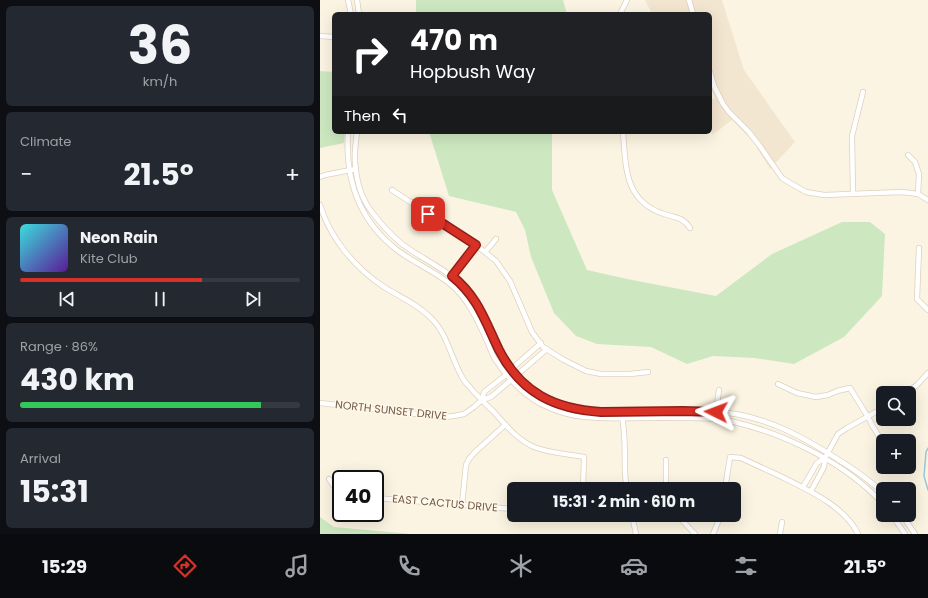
<!DOCTYPE html>
<meta charset="utf-8">
<style>
body{margin:0;font-family:Poppins,sans-serif;background:#242831;color:#f1f3f6;height:100vh;display:flex;flex-direction:column;font-size:15px;white-space:nowrap}
*{box-sizing:border-box;margin:0}
p{font-size:13px;color:#9ea1a6}
.icon{flex:none;width:22px;height:22px;fill:none;stroke:currentColor;stroke-width:2;stroke-linecap:round;stroke-linejoin:round}
.map{position:relative;flex:1;overflow:hidden}
.details{display:flex;flex-direction:column;gap:6px;padding:6px;background:#0d0f14;width:320px}
.details>*{flex:none}
.guide{position:absolute;left:12px;top:12px;width:380px;height:122px;border-radius:6px;box-shadow:0 4px 16px #0002;background:#202124;color:#fff;overflow:hidden}
.tools{position:absolute;left:556px;top:386px;display:grid;gap:8px}
.tools a{display:grid;place-items:center;width:40px;height:40px;border-radius:6px;background:#171b24;box-shadow:0 4px 16px #0002;font-size:20px}
.speed{position:absolute;left:12px;top:470px;display:flex;gap:8px;font-size:20px;font-weight:700;text-align:center}
.speed>*{display:grid;place-content:center;width:52px;height:52px;border-radius:50%;background:#171b24;box-shadow:0 4px 16px #0002;line-height:1}
.speed .limit{border:2px solid #111;border-radius:6px;background:#fff;color:#111}
.pin{position:absolute;display:grid;place-items:center;width:34px;height:34px;color:#fff;margin:-17px;border-radius:8px;box-shadow:0 2px 6px #0006}
.me{position:absolute;width:44px;margin:-22px;rotate:273deg;stroke-linejoin:round;filter:drop-shadow(0 0 3px #0008)}
.turn{display:flex;align-items:center;gap:14px;height:84px;padding:0 12px;font-size:18px}
.turn .icon{width:52px;height:52px;stroke-width:2.5}
.turn b{display:block;font-size:28px;line-height:34px}
.then{display:flex;align-items:center;height:38px;padding:0 12px;background:#0003;gap:8px;font-size:15px}
.big{font-size:30px;font-weight:700;line-height:1.1}
.details .widget{flex:1;display:flex;flex-direction:column;justify-content:center;gap:6px;min-width:0;padding:0 14px;border-radius:6px;background:#242831}
.details .dial{align-items:center;gap:0}
.dial b{font-size:52px;line-height:1}
.song{display:flex;align-items:center;gap:12px}
.cover{width:48px;height:48px;border-radius:6px;background:linear-gradient(135deg,hsl(180 70% 55%),hsl(270 70% 35%))}
.played{height:4px;border-radius:2px;background:linear-gradient(90deg,#d93025 65%,#363941 65%)}
.keys{display:flex;justify-content:space-around;direction:ltr}
.heat{display:flex;justify-content:space-between;align-items:center;font-size:22px;direction:ltr}
.charge{height:6px;border-radius:3px;background:linear-gradient(90deg,#34c759 86%,#363941 0)}
.trip{position:absolute;left:187px;top:482px;width:234px;height:40px;border-radius:6px;background:#171b24;box-shadow:0 4px 16px #0002;font-weight:700;line-height:40px;text-align:center}
.dock{display:flex;height:64px;justify-content:space-around;align-items:center;background:#090b0e;color:#9ea1a6}
.dock .icon{width:28px;height:28px}
.dock .selected{color:#d93025}
.dock b{font-size:18px;color:#f1f3f6}
main{display:flex;flex:1;min-height:0}
.map>svg:first-child{display:block}
.residential{fill:#f3e6d0}
.green{fill:#cde8c1}
.lines{fill:none;stroke-linecap:round;stroke-linejoin:round}
.stream{stroke:#9ec8d5;stroke-width:1.5}
.minor-casing{stroke:#dfd0be;stroke-width:6}
.minor{stroke:#fff;stroke-width:4.5}
.route-casing{stroke:#8d1f18;stroke-width:10}
.route{stroke:#d93025;stroke-width:7}
.labels{text-anchor:middle;stroke-width:3;stroke-linejoin:round;paint-order:stroke}
.street-label{font-size:11px;fill:#725b49;stroke:#fff7e7}
</style>
<main>
<section class="details">
<div class="widget dial"><b>36</b><p>km/h</p></div>
<div class="widget"><p>Climate</p>
<div class="heat"><a>−</a><b class="big">21.5°</b><a>+</a></div>
</div>
<div class="widget">
<div class="song"><i class="cover"></i><div><b>Neon Rain</b><p>Kite Club</p></div></div>
<div class="played"></div>
<div class="keys"><svg class="icon" aria-label="previous" viewBox="0 0 24 24"><path d="M18 5L8 12l10 7zM5 5v14"/></svg><svg class="icon" aria-label="pause" viewBox="0 0 24 24"><path d="M8 5v14M16 5v14"/></svg><svg class="icon" aria-label="next" viewBox="0 0 24 24"><path d="M6 5l10 7-10 7zM19 5v14"/></svg></div>
</div>
<div class="widget"><p>Range · 86%</p><b class="big">430 km</b><div class="charge"></div></div>
<div class="widget"><p>Arrival</p><b class="big">15:31</b></div>
</section>
<div class="map">
<svg width="608" height="534" viewBox="0 0 608 534">
<rect width="100%" height="100%" fill="#fbf4e2"/>
<polygon class="residential" points="325,0 402,0 424,70 475,142 450,169 434,143 412,120 392,135 390,131 390,100 395,98 390,86 390,14 332,14"/>
<g class="green">
<polygon points="96,0 243,0 247,14 96,14"/>
<polygon points="0,71 14,72 14,132 25,132 24,143 0,148"/>
<polygon points="109,132 232,132 232,190 267,270 307,279 396,296 452,254 522,222 550,222 565,234 562,296 524,337 474,364 435,358 393,356 367,364 331,347 277,344 256,336 234,313 211,257 205,230 196,212 129,196"/>
<polygon points="0,517 14,527 91,534 0,534"/>
</g>
<g class="lines">
<polyline class="stream" points="608,448 606,452 604,476 608,490"/>
<defs>
<g id="minor">
<polyline points="28,0 31,14"/>
<polyline points="37,0 39,14"/>
<polyline points="369,0 373,14"/>
<polyline points="300,14 307,0"/>
<polyline points="0,36 14,37"/>
<polyline points="390,72 394,86 403,104 409,112 428,131 439,145 462,178 470,183 486,192 504,195 582,192 598,194 608,200"/>
<path d="M28 132C25 179 38 220 77 250 93 262 112 270 129 283 148 298 158 321 168 343 170 348 172 354 175 359 186 376 203 395 221 404 235 411 251 416 266 417 296 420 326 417 356 418 374 418 393 417 410 421 464 433 526 463 563 504"/>
<path d="M37 132C36 142 34 153 35 162 36 174 39 191 45 201 47 206 51 211 55 216 66 230 76 241 92 251 111 263 133 274 148 292 163 308 169 331 179 350 188 368 204 387 222 397 237 405 254 409 271 411 317 414 363 408 408 413 449 418 485 438 519 460 535 470 550 480 563 493"/>
<path d="M303 132C306 167 304 201 344 214 356 218 363 217 370 228"/>
<polyline points="588,155 595,162 599,174 598,194"/>
<polyline points="0,177 5,175 36,169"/>
<polyline points="72,190 156,245 176,261 190,281 212,332 223,347 244,360 266,371 281,374 310,374 328,372"/>
<polyline points="533,193 532,136 543,92"/>
<path d="M0 205C10 238 35 268 64 287 80 297 99 305 112 319 127 334 131 357 141 375 144 382 149 386 154 392 160 398 166 405 173 411 186 425 196 439 214 447 229 453 248 454 264 457L263 489"/>
<polyline points="599,248 597,299 608,310"/>
<polyline points="165,252 176,239"/>
<polyline points="130,278 156,245"/>
<polyline points="458,384 477,393 496,397 508,395 517,391 530,388 548,417 552,425 560,438"/>
<polyline points="586,393 597,385 608,373"/>
<polyline points="162,400 164,392 187,374 189,371 221,343"/>
<polyline points="0,403 123,417 134,416 144,414 154,407 162,400 171,397 227,349"/>
<polyline points="396,412 399,390"/>
<path d="M303 415C302 421 304 428 304 434 306 453 303 471 307 489"/>
<polyline points="9,479 19,494 21,494"/>
<polyline points="483,487 497,463 505,458 518,434 527,428 563,408"/>
<polyline points="346,489 346,460"/>
<path d="M405 489 410 457 421 458C434 464 447 470 460 476 486 489 525 506 538 534"/>
<polyline points="491,491 504,467 505,458"/>
<polyline points="55,498 194,509"/>
<polyline points="142,504 146,465 149,459 155,452 185,425"/>
<polyline points="312,515 316,534"/>
<polyline points="357,515 375,534"/>
<polyline points="572,515 585,534"/>
<polyline points="582,515 595,534"/>
<polyline points="393,534 401,515"/>
<polyline points="460,534 462,522"/>
</g>
</defs>
<use href="#minor" class="minor-casing"/>
<use href="#minor" class="minor"/>
</g>
<g class="lines">
<defs>
<path id="route" d="M108 214 156 245 132 276C158 297 165 321 179 350 201 393 235 409 281 412L363 411 396 412"/>
</defs>
<use href="#route" class="route-casing"/>
<use href="#route" class="route"/>
</g>
<g class="labels">
<g class="street-label">
<text transform="translate(71 410) rotate(6)" y="4">NORTH SUNSET DRIVE</text>
<text transform="translate(125 503) rotate(5)" y="4">EAST CACTUS DRIVE</text>
</g>
</g>
</svg>
<div class="tools">
<a><svg class="icon" aria-label="search" viewBox="0 0 24 24"><circle cx="10" cy="10" r="6"/><path d="M15 15l6 6"/></svg></a>
<a>+</a>
<a>−</a>
</div>
<div class="speed"><div class="limit">40</div></div>
<div class="pin" style="left:108px;top:214px;background:#d93025"><svg class="icon" aria-label="arrive" viewBox="0 0 24 24"><path d="M6 21V4h12l-3 4 3 4H6"/></svg></div>
<svg class="me" style="left:396px;top:412px" viewBox="-20 -20 40 40"><path d="M0-17L14 15 0 8-14 15z" fill="#d93025" stroke="#fff" stroke-width="4"/></svg>
<div class="trip">15:31 · 2 min · 610 m</div>
<div class="guide">
<div class="turn"><svg class="icon" aria-label="right" viewBox="0 0 24 24"><path d="M7 20v-9h11M14 6l5 5-5 5"/></svg><div><b>470 m</b>Hopbush Way</div></div>
<div class="then">Then<svg class="icon" aria-label="left" viewBox="0 0 24 24"><path d="M17 20v-9H6M10 6l-5 5 5 5"/></svg></div>
</div>
</div>
</main>
<nav class="dock">
<b>15:29</b>
<svg class="icon selected" aria-label="directions" viewBox="0 0 24 24"><path d="M12 3l9 9-9 9-9-9zM9 14v-3h6M13 9l2 2-2 2"/></svg>
<svg class="icon" aria-label="music" viewBox="0 0 24 24"><path d="M9 18V5l10-2v13"/><circle cx="6" cy="18" r="3"/><circle cx="16" cy="16" r="3"/></svg>
<svg class="icon" aria-label="phone" viewBox="0 0 24 24"><path d="M5 4h4l2 5-3 2q2 4 5 5l2-3 5 2v4C11 20 4 13 5 4z"/></svg>
<svg class="icon" aria-label="climate" viewBox="0 0 24 24"><path d="M12 3v18M4 7l16 10M4 17L20 7"/></svg>
<svg class="icon" aria-label="car" viewBox="0 0 24 24"><path d="M5 17H2v-5l4-1 3-4h7l3 4 3 1v5h-3M9 17h6M6 11h13"/><circle cx="7" cy="17" r="2"/><circle cx="17" cy="17" r="2"/></svg>
<svg class="icon" aria-label="filters" viewBox="0 0 24 24"><path d="M4 7h16M4 17h16"/><circle cx="9" cy="7" r="2"/><circle cx="15" cy="17" r="2"/></svg>
<b>21.5°</b>
</nav>
